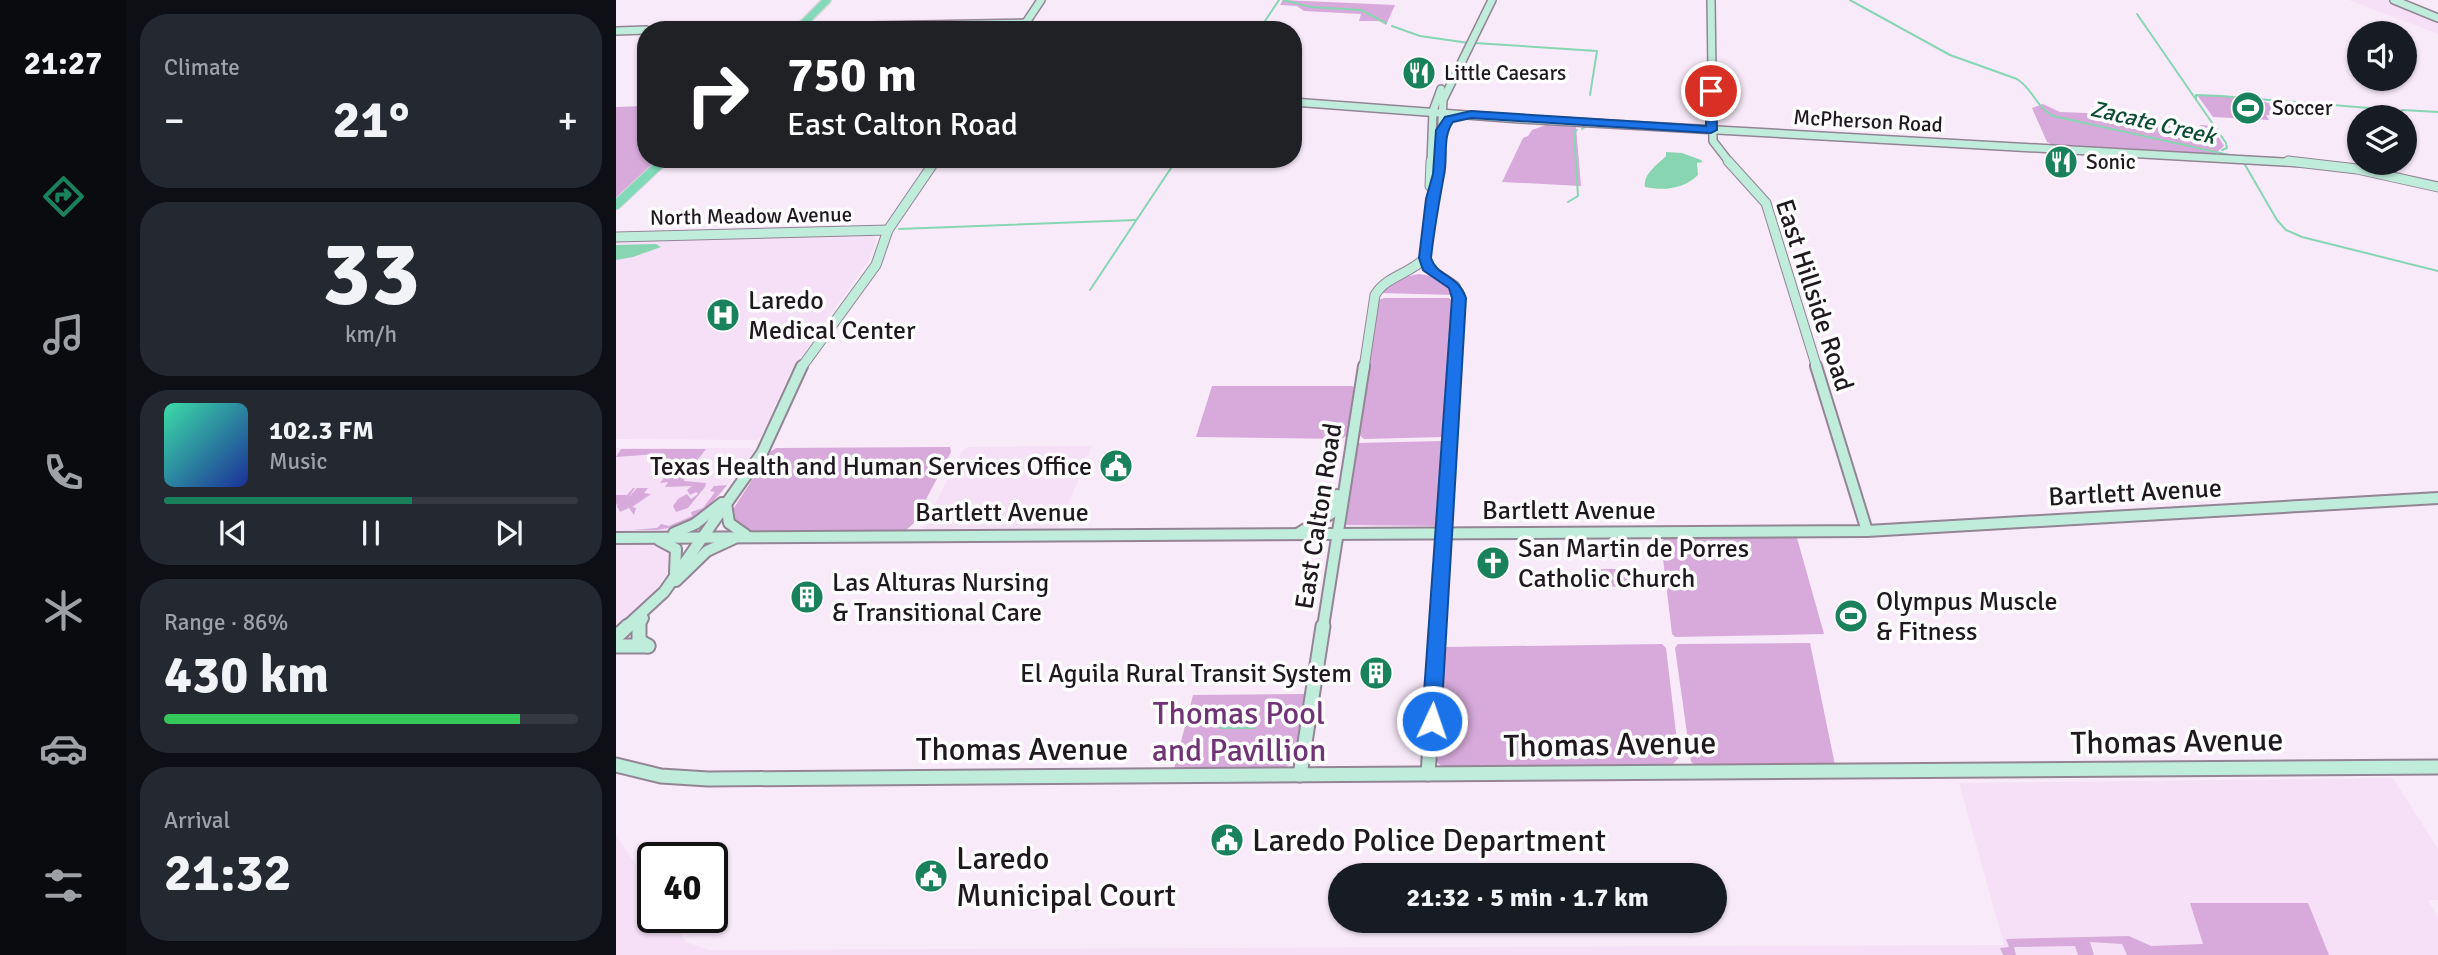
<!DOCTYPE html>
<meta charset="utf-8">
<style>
body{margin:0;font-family:Signika,sans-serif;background:#242831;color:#f1f3f6;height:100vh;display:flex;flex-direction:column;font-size:26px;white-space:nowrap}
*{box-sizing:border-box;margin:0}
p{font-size:23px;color:#9ea1a6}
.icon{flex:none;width:38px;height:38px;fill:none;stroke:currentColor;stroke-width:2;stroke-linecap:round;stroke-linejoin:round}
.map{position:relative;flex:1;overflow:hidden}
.drawer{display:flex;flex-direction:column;gap:14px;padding:14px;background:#0d0f14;width:490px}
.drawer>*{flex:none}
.guide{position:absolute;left:21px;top:21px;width:665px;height:147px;border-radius:28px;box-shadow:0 2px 5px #0004;background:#202124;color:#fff;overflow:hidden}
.fabs{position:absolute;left:1731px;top:21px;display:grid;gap:14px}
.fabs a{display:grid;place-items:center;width:70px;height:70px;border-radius:50%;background:#171b24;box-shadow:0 2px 5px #0004;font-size:35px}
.speed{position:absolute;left:21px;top:842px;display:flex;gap:14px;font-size:35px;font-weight:700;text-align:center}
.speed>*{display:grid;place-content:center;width:91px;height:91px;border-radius:50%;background:#171b24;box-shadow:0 2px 5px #0004;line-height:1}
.speed .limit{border:4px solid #111;border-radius:10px;background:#fff;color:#111}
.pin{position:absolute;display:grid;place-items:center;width:60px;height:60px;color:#fff;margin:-30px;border:4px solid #fff;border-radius:50%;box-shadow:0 2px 7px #0007}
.me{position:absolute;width:77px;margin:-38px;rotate:3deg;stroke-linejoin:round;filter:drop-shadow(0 0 5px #0008)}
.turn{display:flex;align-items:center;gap:24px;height:147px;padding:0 35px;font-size:32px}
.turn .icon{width:91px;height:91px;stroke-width:2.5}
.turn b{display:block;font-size:49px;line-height:60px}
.big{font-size:52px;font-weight:700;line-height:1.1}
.drawer .card{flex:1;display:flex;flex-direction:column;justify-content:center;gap:10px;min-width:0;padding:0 24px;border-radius:28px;background:#242831}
.drawer .dial{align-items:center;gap:0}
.dial b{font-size:91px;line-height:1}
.song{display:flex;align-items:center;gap:21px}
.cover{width:84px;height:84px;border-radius:10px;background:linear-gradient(135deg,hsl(160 70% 55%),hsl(230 70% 35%))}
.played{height:7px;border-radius:4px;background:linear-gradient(90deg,#19815b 60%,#363941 60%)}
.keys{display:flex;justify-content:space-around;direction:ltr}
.heat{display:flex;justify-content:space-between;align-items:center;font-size:38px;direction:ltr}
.charge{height:10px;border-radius:5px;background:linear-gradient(90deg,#34c759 86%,#363941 0)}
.trip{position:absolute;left:712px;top:863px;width:399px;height:70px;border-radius:35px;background:#171b24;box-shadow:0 2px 5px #0004;font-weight:700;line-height:70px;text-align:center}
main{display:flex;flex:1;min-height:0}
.menu{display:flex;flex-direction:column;width:126px;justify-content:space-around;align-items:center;background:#090b0e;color:#9ea1a6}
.menu .icon{width:49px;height:49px}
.menu .current{color:#19815b}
.menu b{font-size:32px;color:#f1f3f6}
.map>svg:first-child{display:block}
.built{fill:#f5e0f7}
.green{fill:#d7aadb}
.water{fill:#87d6b1}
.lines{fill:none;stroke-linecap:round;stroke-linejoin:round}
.stream{stroke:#87d6b1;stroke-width:2}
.secondary-far3-casing{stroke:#938594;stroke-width:10}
.secondary-far2-casing{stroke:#938594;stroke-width:11}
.secondary-far1-casing{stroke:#938594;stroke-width:14}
.secondary-casing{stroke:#938594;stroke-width:17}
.primary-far1-casing{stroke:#d7d6d7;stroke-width:10}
.primary-casing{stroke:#d7d6d7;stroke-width:11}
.secondary-far3{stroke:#c0ecdc;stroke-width:7}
.secondary-far2{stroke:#c0ecdc;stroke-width:9}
.secondary-far1{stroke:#c0ecdc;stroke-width:10}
.secondary{stroke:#c0ecdc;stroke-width:13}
.primary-far1{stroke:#81d9b9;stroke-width:7}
.primary{stroke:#81d9b9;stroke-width:9}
.route{fill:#1a73e8;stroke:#114b97;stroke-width:2}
.labels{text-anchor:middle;stroke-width:7;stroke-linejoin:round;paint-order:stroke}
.far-poi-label{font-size:21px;fill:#1f191f;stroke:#fdfdfd;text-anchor:start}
.far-street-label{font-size:21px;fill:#1f191f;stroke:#fdfdfd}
.far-water-label{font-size:23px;font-style:italic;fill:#0c4d35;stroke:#fdfdfd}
.street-label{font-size:26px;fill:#1f191f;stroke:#fdfdfd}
.poi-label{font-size:26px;fill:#1f191f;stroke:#fdfdfd;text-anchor:start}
.near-park-label{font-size:32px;fill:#703476;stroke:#fdfdfd}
.near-street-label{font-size:32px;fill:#1f191f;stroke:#fdfdfd}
.near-poi-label{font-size:32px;fill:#1f191f;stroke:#fdfdfd;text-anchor:start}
</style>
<main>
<nav class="menu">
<b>21:27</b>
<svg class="icon current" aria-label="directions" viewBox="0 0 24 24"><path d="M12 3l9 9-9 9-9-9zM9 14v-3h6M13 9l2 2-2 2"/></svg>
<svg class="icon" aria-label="music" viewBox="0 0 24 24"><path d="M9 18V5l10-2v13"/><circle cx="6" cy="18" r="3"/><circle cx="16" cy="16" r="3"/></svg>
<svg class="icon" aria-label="phone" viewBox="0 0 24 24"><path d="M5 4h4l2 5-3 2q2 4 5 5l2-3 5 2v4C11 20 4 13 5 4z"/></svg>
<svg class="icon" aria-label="climate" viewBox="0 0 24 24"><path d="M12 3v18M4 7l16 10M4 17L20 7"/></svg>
<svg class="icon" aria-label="car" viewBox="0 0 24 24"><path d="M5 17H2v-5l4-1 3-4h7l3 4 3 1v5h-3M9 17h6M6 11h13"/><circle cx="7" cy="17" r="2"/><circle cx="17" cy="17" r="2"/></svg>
<svg class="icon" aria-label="filters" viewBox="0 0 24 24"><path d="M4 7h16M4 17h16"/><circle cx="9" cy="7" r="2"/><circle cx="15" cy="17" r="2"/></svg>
</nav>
<section class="drawer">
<div class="card"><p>Climate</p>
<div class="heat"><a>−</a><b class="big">21°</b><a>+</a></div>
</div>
<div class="card dial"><b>33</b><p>km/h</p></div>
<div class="card">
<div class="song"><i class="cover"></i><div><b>102.3 FM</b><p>Music</p></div></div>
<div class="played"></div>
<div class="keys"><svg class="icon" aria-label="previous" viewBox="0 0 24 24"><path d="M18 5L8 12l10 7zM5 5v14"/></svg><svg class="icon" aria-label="pause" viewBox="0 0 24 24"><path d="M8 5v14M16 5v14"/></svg><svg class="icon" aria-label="next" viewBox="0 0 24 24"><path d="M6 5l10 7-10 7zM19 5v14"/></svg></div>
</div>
<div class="card"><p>Range · 86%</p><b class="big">430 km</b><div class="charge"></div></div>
<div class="card"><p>Arrival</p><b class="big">21:32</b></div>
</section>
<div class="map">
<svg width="1822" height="955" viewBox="0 0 1822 955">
<rect width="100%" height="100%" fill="#f9eafa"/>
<g class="built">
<polygon points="1733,0 1772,0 1822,21 1822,34"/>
<polygon points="250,234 258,235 260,241 253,260 173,374 146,436 141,440 0,439 0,241"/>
<polygon points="476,446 442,530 314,530 307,528 346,451 352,447"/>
<polygon points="0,448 133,448 138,450 87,517 58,531 0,532"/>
<polygon points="0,543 41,543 57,548 55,568 32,600 0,628"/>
<polygon points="1777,778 1822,849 1822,900 1812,900 1822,917 1822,955 0,955 0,835 37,890 37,917 54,917 70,942 94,950 1388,945 1343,783"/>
</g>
<g class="green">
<polygon points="667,0 779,5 770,25 763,21 743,21 745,14 688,11 681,6 664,5"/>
<polygon points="1581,95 1636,97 1676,112 1674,116 1650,115 1653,120 1597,117"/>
<polygon points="1427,104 1444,112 1524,115 1524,122 1535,127 1545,125 1578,129 1585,125 1596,126 1608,146 1599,154 1437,145 1431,142 1416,108"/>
<polygon points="30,106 30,159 42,159 0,201 0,107"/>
<polygon points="933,124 960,127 965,186 886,182 907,138 912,136 916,130"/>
<path d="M803 274C817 276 834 279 837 295L765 293C774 281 789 276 803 274Z"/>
<polygon points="768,298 833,298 839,302 827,437 748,439 741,433 762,300"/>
<polygon points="596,386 736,386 740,388 734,433 726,439 580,437"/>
<polygon points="826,441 829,442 825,521 823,526 730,525 742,443"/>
<polygon points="331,447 334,447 335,452 297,524 290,530 133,531 125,530 114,514 154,452 160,448"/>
<path d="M5 449H90C78 464 72 474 53 474L64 472 72 461 36 460 40 454 0 457Z"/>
<polygon points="50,475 69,475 68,481 90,483 89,487 72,508 60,512 57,506 62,499 71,494 75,499 82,494 80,492 74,495 71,490 76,486 49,487 52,482 44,483"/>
<path d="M111 485C89 512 75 526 40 530H58H16L41 528 45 524 53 526 76 516 75 512 87 508 99 492 94 491 98 486Z"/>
<polygon points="17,488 19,488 12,498 21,488 32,488 28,493 35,494 16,507 20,508 18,515 13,508 4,512 1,506 2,503 0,505 0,495 11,495"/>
<polygon points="1050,537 1181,538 1208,634 1059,637 1056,634 1045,542"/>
<polygon points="985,569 1022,569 1024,586 986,587"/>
<polygon points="1194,643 1219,765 1080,765 1075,762 1059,648 1062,644"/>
<polygon points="1046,644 1050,648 1063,758 1055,766 827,767 819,761 827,647"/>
<polygon points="689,694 684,735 676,763 669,767 558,769 577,695"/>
<polygon points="1574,903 1692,903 1713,955 1511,955 1506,944 1474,942 1478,955 1462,955 1459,946 1398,947 1400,955 1387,955 1384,948 1393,947 1390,939 1513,936 1535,946 1587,944"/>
</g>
<g class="water">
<path d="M1050 152 1066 153 1085 160 1087 162 1081 163 1082 175C1068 189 1048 191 1029 187 1027 174 1041 165 1050 156Z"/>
<polygon points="40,244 45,247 17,257 0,260 0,245"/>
<polygon points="643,711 639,729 603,729 608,712"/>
</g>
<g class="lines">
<g class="stream">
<polyline points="667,0 695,7 745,10 770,23"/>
<path d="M1234 0 1334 55 1401 79C1417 89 1420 107 1437 116L1618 156"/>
<polyline points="1521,14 1610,143 1611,148 1606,150"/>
<polyline points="776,26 804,36 853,43"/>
<polyline points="643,30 663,0"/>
<polyline points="859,43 981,51 974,95"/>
<polyline points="1580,99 1580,95 1605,96 1778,110"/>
<polyline points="1786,110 1822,112"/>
<polyline points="966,129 969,127"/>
<polyline points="1628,163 1661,220 1670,230 1686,237 1822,271"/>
<polyline points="952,202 962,196 958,132 961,130"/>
<polyline points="283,229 520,220"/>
<polyline points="474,290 561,159"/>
</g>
<defs>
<g id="secondary-far3">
<polyline points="1095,0 1097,141 1114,163"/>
<polyline points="1778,0 1822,18"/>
<polyline points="407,27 425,0"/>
<polyline points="47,30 410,23"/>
<polyline points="0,31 30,30"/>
<polyline points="677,102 904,119 1687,163"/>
<polyline points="317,163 320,159"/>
<polyline points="815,163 817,111 825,89"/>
<polyline points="824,163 827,100 876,0"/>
</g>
<g id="secondary-far2">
<polyline points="1112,161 1150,203 1201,368"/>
<polyline points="1672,161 1741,169 1822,187"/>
<polyline points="814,186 815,161"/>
<polyline points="0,237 272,230"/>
<polyline points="811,263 809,258 815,199 823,174 824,161"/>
<polyline points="812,268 839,286 843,298 838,368"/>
<polyline points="185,368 260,265 272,230 319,161"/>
<path d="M748 368 759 295C770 276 794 274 809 258"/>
</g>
<g id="secondary-far1">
<polyline points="1200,366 1251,531"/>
<polyline points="110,503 113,523 130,535"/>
<polyline points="58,533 79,524 106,503"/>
<polyline points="683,533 716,513 721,495"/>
<polyline points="0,538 1251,531 1822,498"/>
<polyline points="43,540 60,549 59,573"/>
<polyline points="60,581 91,551 117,539"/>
<polyline points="10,627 48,592 146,453 186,366"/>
<polyline points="22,627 27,618"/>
<polyline points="707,627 748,366"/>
<polyline points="822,627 839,366"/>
</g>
<g id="secondary">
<polyline points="23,626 23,641 32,646"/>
<polyline points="0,637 12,626"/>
<polyline points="0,646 32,646"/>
<polyline points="0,765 45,776 92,779 1822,767"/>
<polyline points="812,774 822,626"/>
<polyline points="684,775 707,626"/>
</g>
<g id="primary-far1">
<polyline points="181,30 211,0"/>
<polyline points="45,163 49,159"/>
</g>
<polyline id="primary" points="0,205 47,161"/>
</defs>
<use href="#secondary-far3" class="secondary-far3-casing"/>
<use href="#secondary-far2" class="secondary-far2-casing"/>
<use href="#secondary-far1" class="secondary-far1-casing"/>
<use href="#secondary" class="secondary-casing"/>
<use href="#primary-far1" class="primary-far1-casing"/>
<use href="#primary" class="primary-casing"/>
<use href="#secondary-far3" class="secondary-far3"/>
<use href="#secondary-far2" class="secondary-far2"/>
<use href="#secondary-far1" class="secondary-far1"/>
<use href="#secondary" class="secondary"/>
<use href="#primary-far1" class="primary-far1"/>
<use href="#primary" class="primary"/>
</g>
<path class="route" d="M1095 88 1100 91 1101 130 1095 133 855 118 837 122C826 137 832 158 828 175 823 203 818 229 815 258 821 277 842 274 850 298L825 721 823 727 816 729 809 727 806 721 836 298 833 288 807 270 803 258 810 199 817 174 820 130 829 117 855 111 1090 126V91Z"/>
<defs>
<symbol id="restaurant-disc" viewBox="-11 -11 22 22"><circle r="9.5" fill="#19815b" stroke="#fdfdfd"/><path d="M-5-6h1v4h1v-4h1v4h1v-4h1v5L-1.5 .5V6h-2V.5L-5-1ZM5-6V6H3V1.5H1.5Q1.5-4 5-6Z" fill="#fff"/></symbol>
<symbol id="stadium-disc" viewBox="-11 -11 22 22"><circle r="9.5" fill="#19815b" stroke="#fdfdfd"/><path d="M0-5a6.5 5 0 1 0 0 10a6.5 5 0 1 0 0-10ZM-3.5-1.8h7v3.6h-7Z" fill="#fff"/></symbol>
<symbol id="hospital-disc" viewBox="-11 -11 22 22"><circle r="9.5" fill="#19815b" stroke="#fdfdfd"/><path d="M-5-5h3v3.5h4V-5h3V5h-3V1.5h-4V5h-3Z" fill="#fff"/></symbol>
<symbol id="civic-disc" viewBox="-11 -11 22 22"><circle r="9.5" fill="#19815b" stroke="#fdfdfd"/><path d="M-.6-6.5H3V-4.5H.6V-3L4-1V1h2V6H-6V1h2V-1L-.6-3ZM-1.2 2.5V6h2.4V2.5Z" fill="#fff"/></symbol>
<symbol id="church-disc" viewBox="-11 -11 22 22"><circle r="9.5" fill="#19815b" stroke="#fdfdfd"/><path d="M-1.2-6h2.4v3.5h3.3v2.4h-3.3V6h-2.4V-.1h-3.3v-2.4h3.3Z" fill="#fff"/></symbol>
<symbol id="building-disc" viewBox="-11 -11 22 22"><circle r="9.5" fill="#19815b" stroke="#fdfdfd"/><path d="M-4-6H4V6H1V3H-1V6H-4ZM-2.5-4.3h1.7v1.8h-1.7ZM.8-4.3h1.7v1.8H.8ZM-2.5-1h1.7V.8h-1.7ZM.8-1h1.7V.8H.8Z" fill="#fff"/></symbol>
</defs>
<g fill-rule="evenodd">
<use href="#restaurant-disc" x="784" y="54" width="38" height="38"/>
<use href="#stadium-disc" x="1613" y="89" width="38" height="38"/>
<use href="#restaurant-disc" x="1426" y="143" width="38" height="38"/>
<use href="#hospital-disc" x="88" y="296" width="38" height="38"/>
<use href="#civic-disc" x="481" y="447" width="38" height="38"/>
<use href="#church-disc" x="858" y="544" width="38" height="38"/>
<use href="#building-disc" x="172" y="578" width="38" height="38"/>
<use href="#stadium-disc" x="1216" y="597" width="38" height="38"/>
<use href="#building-disc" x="741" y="654" width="38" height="38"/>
<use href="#civic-disc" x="592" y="821" width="38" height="38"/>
<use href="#civic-disc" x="296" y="857" width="38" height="38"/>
</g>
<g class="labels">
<g class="far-poi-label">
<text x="828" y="80">Little Caesars</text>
<text x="1656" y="115">Soccer</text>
<text x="1470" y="169">Sonic</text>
</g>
<g class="far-street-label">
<text transform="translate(1252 121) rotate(3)" y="7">McPherson Road</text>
<text transform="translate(135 216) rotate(-1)" y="7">North Meadow Avenue</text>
</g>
<g class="far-water-label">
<text transform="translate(1537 122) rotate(13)" y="8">Zacate Creek</text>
</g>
<g class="street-label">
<text transform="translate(1199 295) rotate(72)" y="9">East Hillside Road</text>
<text transform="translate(1519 492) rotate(-3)" y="9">Bartlett Avenue</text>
<text x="953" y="519">Bartlett Avenue</text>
<text x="386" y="521">Bartlett Avenue</text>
<text transform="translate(702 516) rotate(-81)" y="9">East Calton Road</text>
</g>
<g class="poi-label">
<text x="132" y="309">Laredo<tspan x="132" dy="30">Medical Center</tspan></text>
<text x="476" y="475" text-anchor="end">Texas Health and Human Services Office</text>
<text x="902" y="557">San Martin de Porres<tspan x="902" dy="30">Catholic Church</tspan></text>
<text x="216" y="591">Las Alturas Nursing<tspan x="216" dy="30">&amp; Transitional Care</tspan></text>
<text x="1260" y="610">Olympus Muscle<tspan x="1260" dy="30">&amp; Fitness</tspan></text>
<text x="736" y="682" text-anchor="end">El Aguila Rural Transit System</text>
</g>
<g class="near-park-label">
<text x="623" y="724">Thomas Pool<tspan x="623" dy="37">and Pavillion</tspan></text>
</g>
<g class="near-street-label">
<text transform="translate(1561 741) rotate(-1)" y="11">Thomas Avenue</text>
<text transform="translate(994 744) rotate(-1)" y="11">Thomas Avenue</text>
<text x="406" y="760">Thomas Avenue</text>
</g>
<g class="near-poi-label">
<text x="636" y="851">Laredo Police Department</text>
<text x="340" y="869">Laredo<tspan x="340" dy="37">Municipal Court</tspan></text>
</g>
</g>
</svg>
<div class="fabs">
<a><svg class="icon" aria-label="sound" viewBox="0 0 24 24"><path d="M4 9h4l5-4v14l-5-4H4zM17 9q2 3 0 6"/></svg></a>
<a><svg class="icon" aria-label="layers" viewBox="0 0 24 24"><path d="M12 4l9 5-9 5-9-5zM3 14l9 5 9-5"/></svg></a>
</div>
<div class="speed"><div class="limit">40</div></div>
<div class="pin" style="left:1095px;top:91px;background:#d93025"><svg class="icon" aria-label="arrive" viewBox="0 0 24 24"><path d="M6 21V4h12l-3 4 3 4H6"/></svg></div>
<svg class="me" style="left:816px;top:721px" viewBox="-20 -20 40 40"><circle r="17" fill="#1a73e8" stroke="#fff" stroke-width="3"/><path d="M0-11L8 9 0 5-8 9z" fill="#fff"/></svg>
<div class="trip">21:32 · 5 min · 1.7 km</div>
<div class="guide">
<div class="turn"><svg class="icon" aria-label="right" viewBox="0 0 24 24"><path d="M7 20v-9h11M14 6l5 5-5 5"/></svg><div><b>750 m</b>East Calton Road</div></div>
</div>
</div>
</main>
